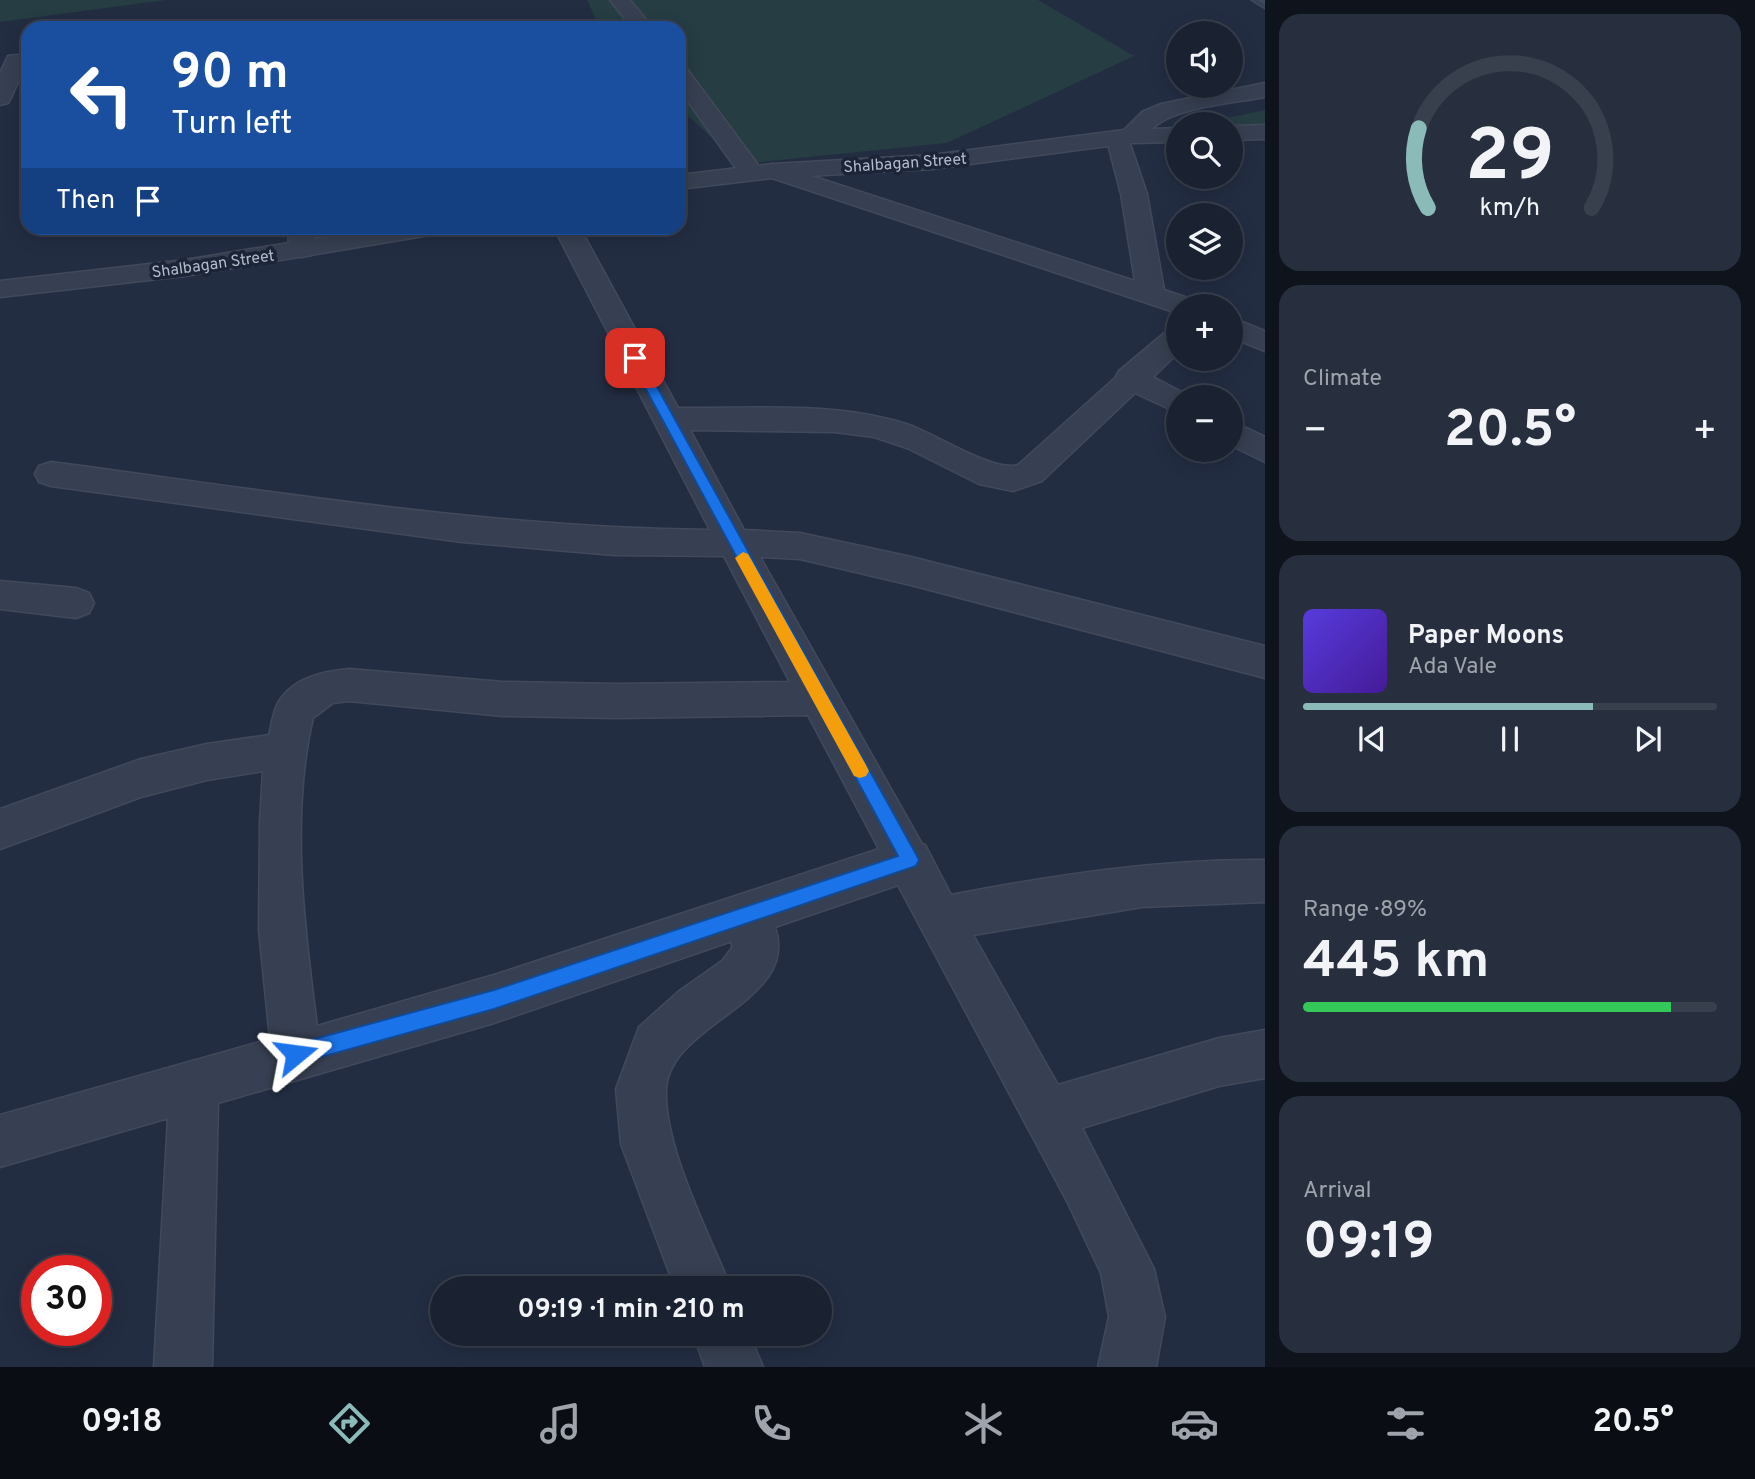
<!DOCTYPE html>
<meta charset="utf-8">
<style>
body{margin:0;font-family:Overpass,sans-serif;background:#272f3e;color:#f1f3f6;height:100vh;display:flex;flex-direction:column;font-size:26px;white-space:nowrap}
*{box-sizing:border-box;margin:0}
p{font-size:23px;color:#9fa4ac}
.icon{flex:none;width:38px;height:38px;fill:none;stroke:currentColor;stroke-width:2;stroke-linecap:round;stroke-linejoin:round}
.map{position:relative;flex:1;overflow:hidden}
.side{display:flex;flex-direction:column;gap:14px;padding:14px;background:#0e131c;width:490px}
.side>*{flex:none}
.banner{position:absolute;left:21px;top:21px;width:665px;height:214px;border-radius:21px;box-shadow:0 4px 18px #0003,0 0 0 2px #383f4d;background:#1a4fa0;color:#fff;overflow:hidden}
.fabs{position:absolute;left:1166px;top:21px;display:grid;gap:14px}
.fabs a{display:grid;place-items:center;width:77px;height:77px;border-radius:50%;background:#1a2232;box-shadow:0 4px 18px #0003,0 0 0 2px #383f4d;font-size:35px}
.speed{position:absolute;left:21px;top:1255px;display:flex;gap:14px;font-size:35px;font-weight:700;text-align:center}
.speed>*{display:grid;place-content:center;width:91px;height:91px;border-radius:50%;background:#1a2232;box-shadow:0 4px 18px #0003,0 0 0 2px #383f4d;line-height:1}
.speed .limit{border:10px solid #d22;background:#fff;color:#111}
.pin{position:absolute;display:grid;place-items:center;width:60px;height:60px;color:#fff;margin:-30px;border-radius:14px;box-shadow:0 4px 10px #0006}
.me{position:absolute;width:77px;margin:-38px;rotate:74deg;stroke-linejoin:round;filter:drop-shadow(0 0 5px #0008)}
.turn{display:flex;align-items:center;gap:24px;height:147px;padding:0 35px;font-size:32px}
.turn .icon{width:91px;height:91px;stroke-width:2.5}
.turn b{display:block;font-size:49px;line-height:60px}
.then{display:flex;align-items:center;height:66px;padding:0 35px;background:#0003;gap:14px;font-size:26px}
.big{font-size:52px;font-weight:700;line-height:1.1}
.side .tile{flex:1;display:flex;flex-direction:column;justify-content:center;gap:10px;min-width:0;padding:0 24px;border-radius:21px;background:#272f3e}
.side .dial{align-items:center;gap:0}
.dial svg{height:182px;overflow:visible;fill:none;stroke:#383f4d;stroke-width:7;stroke-linecap:round;text-anchor:middle}
.dial text{fill:#f1f3f6;stroke:none}
.song{display:flex;align-items:center;gap:21px}
.cover{width:84px;height:84px;border-radius:10px;background:linear-gradient(135deg,hsl(250 70% 55%),hsl(260 70% 35%))}
.played{height:7px;border-radius:4px;background:linear-gradient(90deg,#8bbbb9 70%,#383f4d 70%)}
.keys{display:flex;justify-content:space-around;direction:ltr}
.heat{display:flex;justify-content:space-between;align-items:center;font-size:38px;direction:ltr}
.charge{height:10px;border-radius:5px;background:linear-gradient(90deg,#34c759 89%,#383f4d 0)}
.trip{position:absolute;left:430px;top:1276px;width:402px;height:70px;border-radius:35px;background:#1a2232;box-shadow:0 4px 18px #0003,0 0 0 2px #383f4d;font-weight:700;line-height:70px;text-align:center}
.menu{display:flex;height:112px;justify-content:space-around;align-items:center;background:#0a0e14;color:#9fa4ac}
.menu .icon{width:49px;height:49px}
.menu .active{color:#8bbbb9}
.menu b{font-size:32px;color:#f1f3f6}
main{display:flex;flex:1;min-height:0}
.map>svg:first-child{display:block}
.green{fill:#253d43}
.lines{fill:none;stroke-linecap:round;stroke-linejoin:round}
.service-casing{stroke:#41495b;stroke-width:3}
.minor-casing{stroke:#41495b;stroke-width:3}
.tertiary-casing{stroke:#41495b;stroke-width:3}
.service{fill:#374052;fill-rule:evenodd}
.minor{fill:#374052;fill-rule:evenodd}
.tertiary{fill:#374052;fill-rule:evenodd}
.wall{fill:#3d4a61}
.route{fill:#1a73e8;stroke:#114b97;stroke-width:2}
.slow{fill:#f59e0b}
.labels{text-anchor:middle;stroke-width:7;stroke-linejoin:round;paint-order:stroke}
.far-street-label{font-size:16px;fill:#b4bbcc;stroke:#1c2537}
</style>
<main>
<div class="map">
<svg width="1265" height="1367" viewBox="0 0 1265 1367">
<rect width="100%" height="100%" fill="#232d42"/>
<g class="green">
<polygon points="0,0 166,0 0,22"/>
<polygon points="587,0 1038,0 1134,56 947,143 741,164 679,108 679,28 600,28"/>
<polygon points="1265,110 1265,124 1200,124"/>
</g>
<g class="lines">
<defs>
<polygon id="service" points="1252,0 1264,0 1265,8"/>
<g id="minor">
<polygon points="610,0 630,0 653,28 632,28"/>
<polygon points="386,22 418,24 421,28 376,28 379,24"/>
<polygon points="16,55 24,56 27,61 11,98 8,103 0,105 0,73 8,56"/>
<polygon points="679,67 687,69 761,169 772,164 781,166 1135,281 1121,194 1107,140 1111,135 1127,135 1147,194 1164,290 1194,300 1198,306 1178,306 1178,313 1174,312 763,175 752,180 743,178 679,89"/>
<polygon points="288,228 314,228 315,249 311,255 302,257 293,255 289,249"/>
<path d="M554 228H580L678 408C754 409 836 401 909 425 935 434 995 473 1018 465L1115 378 1119 371 1168 330 1178 328V353L1153 377 1189 396 1178 397V413L1135 393 1042 481 1013 491 979 484 907 448 874 437 835 432 690 430 744 530 800 533 911 557 1265 646V678L911 585 800 559 760 557 922 844 925 845 951 895C1055 875 1158 859 1265 860V902L1142 907 973 935 1058 1085 1219 1038 1265 1030V1078L1219 1086 1082 1128 1154 1269 1165 1317 1156 1367H1098L1109 1317 1101 1273 1068 1203 898 885 775 927C801 1003 669 1022 666 1090 664 1147 709 1234 731 1288H675L621 1144 616 1089 639 1027 678 992 722 961 732 948V941L494 1023 218 1103 212 1367H154L168 1118 0 1167V1115L270 1039 259 930 260 822 263 771 207 780 141 797 0 849V809L141 759 207 744 269 735C272 723 274 706 282 697 297 677 326 671 349 669L503 682 616 684 790 682 724 556 614 555 462 542 51 486 39 482 35 474 39 466 51 462C270 491 489 528 710 530ZM349 701 503 716 616 718 808 715 879 849 494 975 317 1026C304 927 290 815 313 718L333 703Z"/>
<polygon points="1230,317 1265,331 1265,351 1230,337"/>
<polygon points="1230,420 1265,437 1265,462 1230,445"/>
<polygon points="0,581 76,588 89,593 94,603 89,613 76,618 0,609"/>
<polygon points="693,1334 749,1334 763,1367 705,1367"/>
</g>
<g id="tertiary">
<path d="M1265 83V97C1235 103 1173 107 1152 129L1178 128V142L1131 143 932 169 772 178 679 189V175L772 164 932 155 1124 130 1142 112 1161 104Z"/>
<polygon points="1265,125 1265,139 1230,140 1230,126"/>
<polygon points="380,228 437,228 433,234 424,236 185,276 0,297 0,281 185,260"/>
</g>
</defs>
<use href="#service" class="service-casing"/>
<use href="#minor" class="minor-casing"/>
<use href="#tertiary" class="tertiary-casing"/>
<use href="#service" class="service"/>
<use href="#minor" class="minor"/>
<use href="#tertiary" class="tertiary"/>
</g>
<polygon class="wall" points="1257,0 1265,0 1265,5"/>
<polygon class="route" points="635,354 641,358 916,854 919,860 916,866 494,1009 296,1064 289,1061 286,1054 289,1047 296,1044 494,990 898,856 629,358"/>
<polygon class="slow" points="743,552 748,554 866,765 869,771 866,776 860,778 854,776 735,558"/>
<g class="labels">
<g class="far-street-label">
<text transform="translate(905 162) rotate(-4)" y="6">Shalbagan Street</text>
<text transform="translate(213 263) rotate(-8)" y="6">Shalbagan Street</text>
</g>
</g>
</svg>
<div class="fabs">
<a><svg class="icon" aria-label="sound" viewBox="0 0 24 24"><path d="M4 9h4l5-4v14l-5-4H4zM17 9q2 3 0 6"/></svg></a>
<a><svg class="icon" aria-label="search" viewBox="0 0 24 24"><circle cx="10" cy="10" r="6"/><path d="M15 15l6 6"/></svg></a>
<a><svg class="icon" aria-label="layers" viewBox="0 0 24 24"><path d="M12 4l9 5-9 5-9-5zM3 14l9 5 9-5"/></svg></a>
<a>+</a>
<a>−</a>
</div>
<div class="speed"><div class="limit">30</div></div>
<div class="pin" style="left:635px;top:358px;background:#d93025"><svg class="icon" aria-label="arrive" viewBox="0 0 24 24"><path d="M6 21V4h12l-3 4 3 4H6"/></svg></div>
<svg class="me" style="left:296px;top:1054px" viewBox="-20 -20 40 40"><path d="M0-17L14 15 0 8-14 15z" fill="#1a73e8" stroke="#fff" stroke-width="4"/></svg>
<div class="trip">09:19 · 1 min · 210 m</div>
<div class="banner">
<div class="turn"><svg class="icon" aria-label="left" viewBox="0 0 24 24"><path d="M17 20v-9H6M10 6l-5 5 5 5"/></svg><div><b>90 m</b>Turn left</div></div>
<div class="then">Then<svg class="icon" aria-label="arrive" viewBox="0 0 24 24"><path d="M6 21V4h12l-3 4 3 4H6"/></svg></div>
</div>
</div>
<section class="side">
<div class="tile dial"><svg viewBox="0 0 100 80">
<path d="M14 69A42 42 0 1 1 86 69"/>
<path d="M14 69A42 42 0 0 1 10 34" stroke="#8bbbb9"/>
<text x="50" y="56" font-size="32" font-weight="700">29</text>
<text x="50" y="72" font-size="11">km/h</text>
</svg></div>
<div class="tile"><p>Climate</p>
<div class="heat"><a>−</a><b class="big">20.5°</b><a>+</a></div>
</div>
<div class="tile">
<div class="song"><i class="cover"></i><div><b>Paper Moons</b><p>Ada Vale</p></div></div>
<div class="played"></div>
<div class="keys"><svg class="icon" aria-label="previous" viewBox="0 0 24 24"><path d="M18 5L8 12l10 7zM5 5v14"/></svg><svg class="icon" aria-label="pause" viewBox="0 0 24 24"><path d="M8 5v14M16 5v14"/></svg><svg class="icon" aria-label="next" viewBox="0 0 24 24"><path d="M6 5l10 7-10 7zM19 5v14"/></svg></div>
</div>
<div class="tile"><p>Range · 89%</p><b class="big">445 km</b><div class="charge"></div></div>
<div class="tile"><p>Arrival</p><b class="big">09:19</b></div>
</section>
</main>
<nav class="menu">
<b>09:18</b>
<svg class="icon active" aria-label="directions" viewBox="0 0 24 24"><path d="M12 3l9 9-9 9-9-9zM9 14v-3h6M13 9l2 2-2 2"/></svg>
<svg class="icon" aria-label="music" viewBox="0 0 24 24"><path d="M9 18V5l10-2v13"/><circle cx="6" cy="18" r="3"/><circle cx="16" cy="16" r="3"/></svg>
<svg class="icon" aria-label="phone" viewBox="0 0 24 24"><path d="M5 4h4l2 5-3 2q2 4 5 5l2-3 5 2v4C11 20 4 13 5 4z"/></svg>
<svg class="icon" aria-label="climate" viewBox="0 0 24 24"><path d="M12 3v18M4 7l16 10M4 17L20 7"/></svg>
<svg class="icon" aria-label="car" viewBox="0 0 24 24"><path d="M5 17H2v-5l4-1 3-4h7l3 4 3 1v5h-3M9 17h6M6 11h13"/><circle cx="7" cy="17" r="2"/><circle cx="17" cy="17" r="2"/></svg>
<svg class="icon" aria-label="filters" viewBox="0 0 24 24"><path d="M4 7h16M4 17h16"/><circle cx="9" cy="7" r="2"/><circle cx="15" cy="17" r="2"/></svg>
<b>20.5°</b>
</nav>
